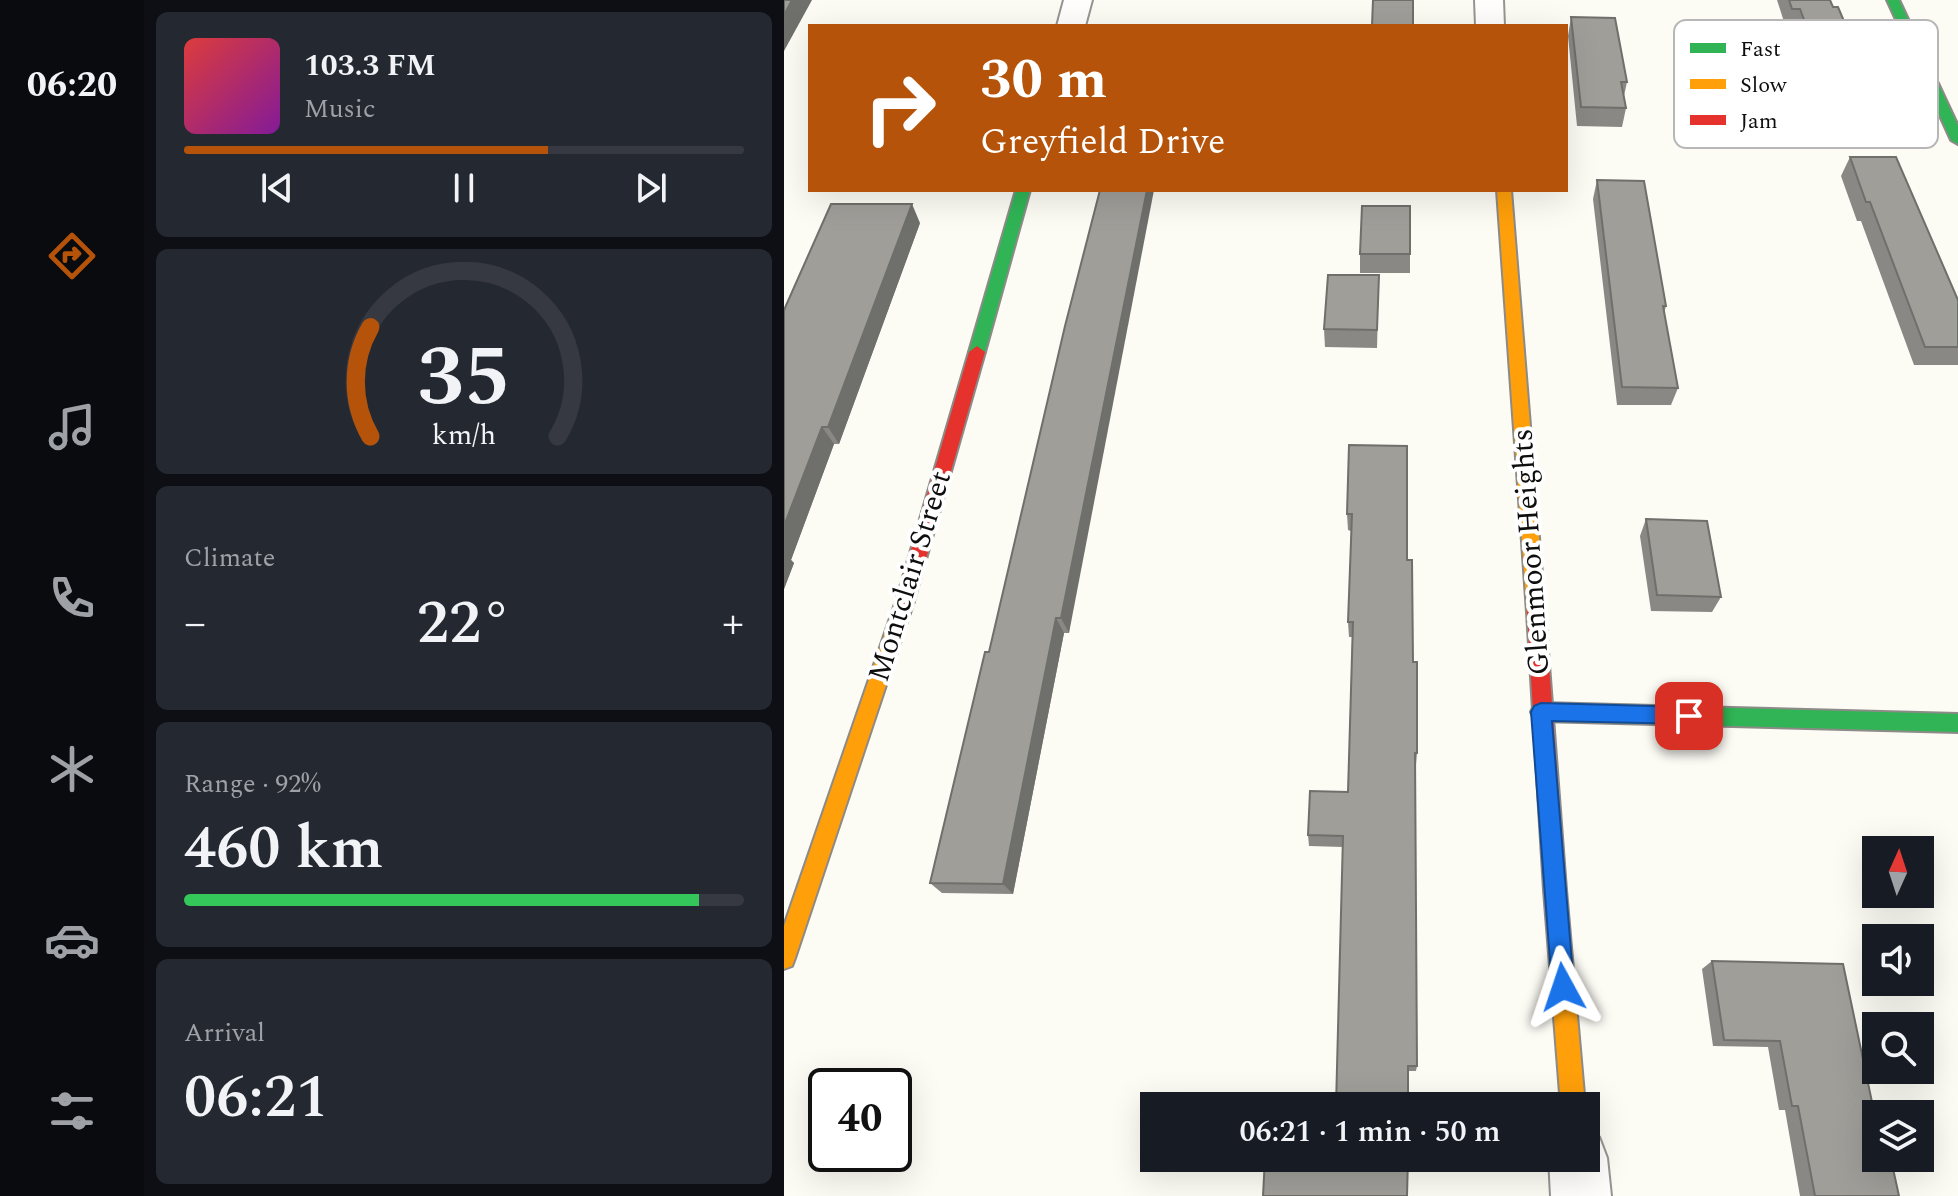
<!DOCTYPE html>
<meta charset="utf-8">
<style>
body{margin:0;font-family:Spectral,serif;background:#242831;color:#f1f3f6;height:100vh;display:flex;flex-direction:column;font-size:30px;white-space:nowrap}
*{box-sizing:border-box;margin:0}
p{font-size:26px;color:#9ea1a6}
.icon{flex:none;width:44px;height:44px;fill:none;stroke:currentColor;stroke-width:2;stroke-linecap:round;stroke-linejoin:round}
.map{position:relative;flex:1;overflow:hidden}
.side{display:flex;flex-direction:column;gap:12px;padding:12px;background:#0d0f14;width:640px}
.side>*{flex:none}
.banner{position:absolute;left:24px;top:24px;width:760px;height:168px;border-radius:0px;box-shadow:0 8px 32px #0002;background:#b45309;color:#fff;overflow:hidden}
.needle{width:52px;rotate:3deg}
.fabs{position:absolute;left:1078px;top:836px;display:grid;gap:16px}
.fabs a{display:grid;place-items:center;width:72px;height:72px;border-radius:0px;background:#171b24;box-shadow:0 8px 32px #0002;font-size:40px}
.speed{position:absolute;left:24px;top:1068px;display:flex;gap:16px;font-size:40px;font-weight:700;text-align:center}
.speed>*{display:grid;place-content:center;width:104px;height:104px;border-radius:50%;background:#171b24;box-shadow:0 8px 32px #0002;line-height:1}
.speed .limit{border:4px solid #111;border-radius:12px;background:#fff;color:#111}
.pin{position:absolute;display:grid;place-items:center;width:68px;height:68px;color:#fff;margin:-34px;border-radius:16px;box-shadow:0 4px 12px #0006}
.me{position:absolute;width:88px;margin:-44px;rotate:355deg;stroke-linejoin:round;filter:drop-shadow(0 0 6px #0008)}
.turn{display:flex;align-items:center;gap:28px;height:168px;padding:0 40px;font-size:36px}
.turn .icon{width:104px;height:104px;stroke-width:2.5}
.turn b{display:block;font-size:56px;line-height:68px}
.big{font-size:60px;font-weight:600;line-height:1.1}
.side .tile{flex:1;display:flex;flex-direction:column;justify-content:center;gap:12px;min-width:0;padding:0 28px;border-radius:12px;background:#242831}
.side .dial{align-items:center;gap:0}
.dial svg{height:208px;overflow:visible;fill:none;stroke:#363941;stroke-width:7;stroke-linecap:round;text-anchor:middle}
.dial text{fill:#f1f3f6;stroke:none}
.song{display:flex;align-items:center;gap:24px}
.cover{width:96px;height:96px;border-radius:12px;background:linear-gradient(135deg,hsl(0 70% 55%),hsl(290 70% 35%))}
.played{height:8px;border-radius:4px;background:linear-gradient(90deg,#b45309 65%,#363941 65%)}
.keys{display:flex;justify-content:space-around;direction:ltr}
.heat{display:flex;justify-content:space-between;align-items:center;font-size:44px;direction:ltr}
.charge{height:12px;border-radius:6px;background:linear-gradient(90deg,#34c759 92%,#363941 0)}
.trip{position:absolute;left:356px;top:1092px;width:460px;height:80px;border-radius:0px;background:#171b24;box-shadow:0 8px 32px #0002;font-weight:600;line-height:80px;text-align:center}
main{display:flex;flex:1;min-height:0}
.dock{display:flex;flex-direction:column;width:144px;justify-content:space-around;align-items:center;background:#090b0e;color:#9ea1a6}
.dock .icon{width:56px;height:56px}
.dock .active{color:#b45309}
.dock b{font-size:36px;color:#f1f3f6}
.map>svg:first-child{display:block}
.lines{fill:none;stroke-linecap:round;stroke-linejoin:round}
.street-casing{stroke:#959592;stroke-width:4}
.fast-casing{stroke:#8c8b88;stroke-width:4}
.slow-casing{stroke:#8c8b88;stroke-width:4}
.jam-casing{stroke:#8c8b88;stroke-width:4}
.street{fill:#fffefd;fill-rule:evenodd}
.fast{fill:#30b455;fill-rule:evenodd}
.slow{fill:#ff9f0a;fill-rule:evenodd}
.jam{fill:#e5322d;fill-rule:evenodd}
.wall{fill:#898884}
.shaded-wall{fill:#6f6f6b}
.building{fill:#9f9e99;stroke:#6f6f6b;stroke-width:2}
.route{fill:#1a73e8;stroke:#114b97;stroke-width:2}
.labels{text-anchor:middle;stroke-width:8;stroke-linejoin:round;paint-order:stroke}
.street-label{font-size:30px;fill:#0e0e0e;stroke:#fff}
.key{fill:#fff;stroke:#b7b7b7;stroke-width:2}
.key-label{font-size:22px;fill:#0e0e0e}
</style>
<main>
<nav class="dock">
<b>06:20</b>
<svg class="icon active" aria-label="directions" viewBox="0 0 24 24"><path d="M12 3l9 9-9 9-9-9zM9 14v-3h6M13 9l2 2-2 2"/></svg>
<svg class="icon" aria-label="music" viewBox="0 0 24 24"><path d="M9 18V5l10-2v13"/><circle cx="6" cy="18" r="3"/><circle cx="16" cy="16" r="3"/></svg>
<svg class="icon" aria-label="phone" viewBox="0 0 24 24"><path d="M5 4h4l2 5-3 2q2 4 5 5l2-3 5 2v4C11 20 4 13 5 4z"/></svg>
<svg class="icon" aria-label="climate" viewBox="0 0 24 24"><path d="M12 3v18M4 7l16 10M4 17L20 7"/></svg>
<svg class="icon" aria-label="car" viewBox="0 0 24 24"><path d="M5 17H2v-5l4-1 3-4h7l3 4 3 1v5h-3M9 17h6M6 11h13"/><circle cx="7" cy="17" r="2"/><circle cx="17" cy="17" r="2"/></svg>
<svg class="icon" aria-label="filters" viewBox="0 0 24 24"><path d="M4 7h16M4 17h16"/><circle cx="9" cy="7" r="2"/><circle cx="15" cy="17" r="2"/></svg>
</nav>
<section class="side">
<div class="tile">
<div class="song"><i class="cover"></i><div><b>103.3 FM</b><p>Music</p></div></div>
<div class="played"></div>
<div class="keys"><svg class="icon" aria-label="previous" viewBox="0 0 24 24"><path d="M18 5L8 12l10 7zM5 5v14"/></svg><svg class="icon" aria-label="pause" viewBox="0 0 24 24"><path d="M8 5v14M16 5v14"/></svg><svg class="icon" aria-label="next" viewBox="0 0 24 24"><path d="M6 5l10 7-10 7zM19 5v14"/></svg></div>
</div>
<div class="tile dial"><svg viewBox="0 0 100 80">
<path d="M14 69A42 42 0 1 1 86 69"/>
<path d="M14 69A42 42 0 0 1 14 27" stroke="#b45309"/>
<text x="50" y="56" font-size="32" font-weight="700">35</text>
<text x="50" y="72" font-size="11">km/h</text>
</svg></div>
<div class="tile"><p>Climate</p>
<div class="heat"><a>−</a><b class="big">22°</b><a>+</a></div>
</div>
<div class="tile"><p>Range · 92%</p><b class="big">460 km</b><div class="charge"></div></div>
<div class="tile"><p>Arrival</p><b class="big">06:21</b></div>
</section>
<div class="map">
<svg width="1174" height="1196" viewBox="0 0 1174 1196">
<rect width="100%" height="100%" fill="#fcfbf4"/>
<g class="lines">
<defs>
<g id="street">
<polygon points="280,0 308,0 301,26 273,26"/>
<polygon points="691,0 719,0 720,26 692,26"/>
<polygon points="802,1132 815,1137 823,1158 827,1196 767,1196 765,1158 802,1158"/>
</g>
<g id="fast">
<polygon points="1103,0 1115,0 1174,126 1174,144 1167,140"/>
<polygon points="232,190 246,190 201,352 193,358 185,352"/>
<polygon points="757,703 1174,714 1174,732 757,721 750,718 747,712 750,706"/>
</g>
<g id="slow">
<polygon points="713,190 727,190 761,612 758,617 752,620 746,617 743,612"/>
<polygon points="121,593 127,596 130,601 11,958 8,966 0,969 0,926 112,601 115,596"/>
<polygon points="771,879 778,883 782,890 801,1106 777,1106 760,890 764,883"/>
</g>
<g id="jam">
<polygon points="193,346 201,352 130,601 127,606 115,606 112,601 185,352"/>
<polygon points="752,604 758,607 761,612 782,890 778,897 771,901 764,897 760,890 743,612 746,607"/>
</g>
</defs>
<use href="#street" class="street-casing"/>
<use href="#fast" class="fast-casing"/>
<use href="#slow" class="slow-casing"/>
<use href="#jam" class="jam-casing"/>
<use href="#street" class="street"/>
<use href="#fast" class="fast"/>
<use href="#slow" class="slow"/>
<use href="#jam" class="jam"/>
</g>
<g class="wall">
<polygon points="993,0 1046,0 1086,82 1078,101 1035,100 1009,28 1002,28"/>
<polygon points="787,17 843,82 840,96 842,108 838,127 793,126 784,36"/>
<polygon points="1066,157 1174,300 1174,365 1130,365 1077,221 1073,221 1057,176"/>
<polygon points="813,180 882,306 880,313 894,388 887,405 833,405 809,199"/>
<polygon points="316,190 285,633 280,633 229,894 158,893 146,883 205,652"/>
<polygon points="136,223 55,444 50,444 7,560 10,563 0,589 0,310"/>
<rect x="576" y="254" width="50" height="19"/>
<polygon points="595,275 593,348 541,347 540,329"/>
<polygon points="565,445 623,560 633,753 632,765 631,765 633,1066 632,1071 624,1071 559,847 525,846 524,835 564,792 568,637 565,637 564,622 567,531 564,530 563,514"/>
<polygon points="862,519 937,597 928,612 867,611 856,536"/>
<polygon points="928,961 1101,1164 1115,1196 1016,1196 1001,1110 995,1110 984,1047 929,1046 918,969"/>
</g>
<g class="shaded-wall">
<polygon points="8,0 28,0 0,51 0,15"/>
<polygon points="363,190 370,190 285,633 277,618"/>
<polygon points="128,204 136,223 55,444 44,427"/>
<polygon points="38,427 50,444 7,560 10,563 0,589 0,526"/>
<polygon points="272,618 280,633 229,894 219,884"/>
</g>
<g class="building">
<polygon points="0,0 8,0 0,15"/>
<polygon points="589,0 629,0 629,26 588,26"/>
<polygon points="1005,0 1046,0 1049,7 1054,7 1086,82 1043,81 1016,9 1008,9"/>
<polygon points="787,17 831,18 843,82 837,82 842,108 797,107"/>
<polygon points="1066,157 1112,157 1174,300 1174,347 1141,347 1086,202 1082,202"/>
<polygon points="813,180 860,181 882,306 879,306 894,388 838,387"/>
<polygon points="316,190 363,190 277,618 272,618 219,884 146,883 201,652 205,652 281,326"/>
<polygon points="47,204 128,204 44,427 38,427 0,526 0,310"/>
<polygon points="578,206 626,206 626,254 576,254"/>
<polygon points="544,275 595,275 593,330 540,329"/>
<polygon points="565,445 623,446 623,560 628,560 629,662 633,662 633,753 631,753 633,1066 624,1066 624,1106 552,1106 559,836 524,835 526,791 564,792 569,622 564,622 568,514 563,514"/>
<polygon points="862,519 923,521 937,597 873,595"/>
<polygon points="928,961 1059,964 1092,1121 1092,1158 1100,1158 1101,1164 1108,1164 1115,1196 1031,1196 1014,1106 1008,1106 996,1041 940,1040"/>
<polygon points="481,1158 624,1158 623,1196 479,1196"/>
</g>
<polygon class="route" points="757,703 905,707 912,709 915,716 912,722 905,724 768,721 790,987 787,995 779,998 771,995 768,987 747,712 750,706"/>
<g class="labels">
<g class="street-label">
<text transform="translate(746 552) rotate(-94)" y="10">Glenmoor Heights</text>
<text transform="translate(125 576) rotate(-73)" y="10">Montclair Street</text>
</g>
</g>
<rect x="890" y="20" width="264" height="128" rx="12" class="key"/>
<rect x="906" y="43" width="36" height="10" fill="#30b455"/>
<rect x="906" y="79" width="36" height="10" fill="#ff9f0a"/>
<rect x="906" y="115" width="36" height="10" fill="#e5322d"/>
<g class="key-label">
<text x="956" y="56">Fast</text>
<text x="956" y="92">Slow</text>
<text x="956" y="128">Jam</text>
</g>
</svg>
<div class="fabs">
<a><svg class="needle" viewBox="-14 -14 28 28"><path d="M0-13l5 13h-10z" fill="#e53935"/><path d="M0 13l5-13h-10z" fill="#9ea1a6"/></svg></a>
<a><svg class="icon" aria-label="sound" viewBox="0 0 24 24"><path d="M4 9h4l5-4v14l-5-4H4zM17 9q2 3 0 6"/></svg></a>
<a><svg class="icon" aria-label="search" viewBox="0 0 24 24"><circle cx="10" cy="10" r="6"/><path d="M15 15l6 6"/></svg></a>
<a><svg class="icon" aria-label="layers" viewBox="0 0 24 24"><path d="M12 4l9 5-9 5-9-5zM3 14l9 5 9-5"/></svg></a>
</div>
<div class="speed"><div class="limit">40</div></div>
<div class="pin" style="left:905px;top:716px;background:#d93025"><svg class="icon" aria-label="arrive" viewBox="0 0 24 24"><path d="M6 21V4h12l-3 4 3 4H6"/></svg></div>
<svg class="me" style="left:779px;top:987px" viewBox="-20 -20 40 40"><path d="M0-17L14 15 0 8-14 15z" fill="#1a73e8" stroke="#fff" stroke-width="4"/></svg>
<div class="trip">06:21 · 1 min · 50 m</div>
<div class="banner">
<div class="turn"><svg class="icon" aria-label="right" viewBox="0 0 24 24"><path d="M7 20v-9h11M14 6l5 5-5 5"/></svg><div><b>30 m</b>Greyfield Drive</div></div>
</div>
</div>
</main>
